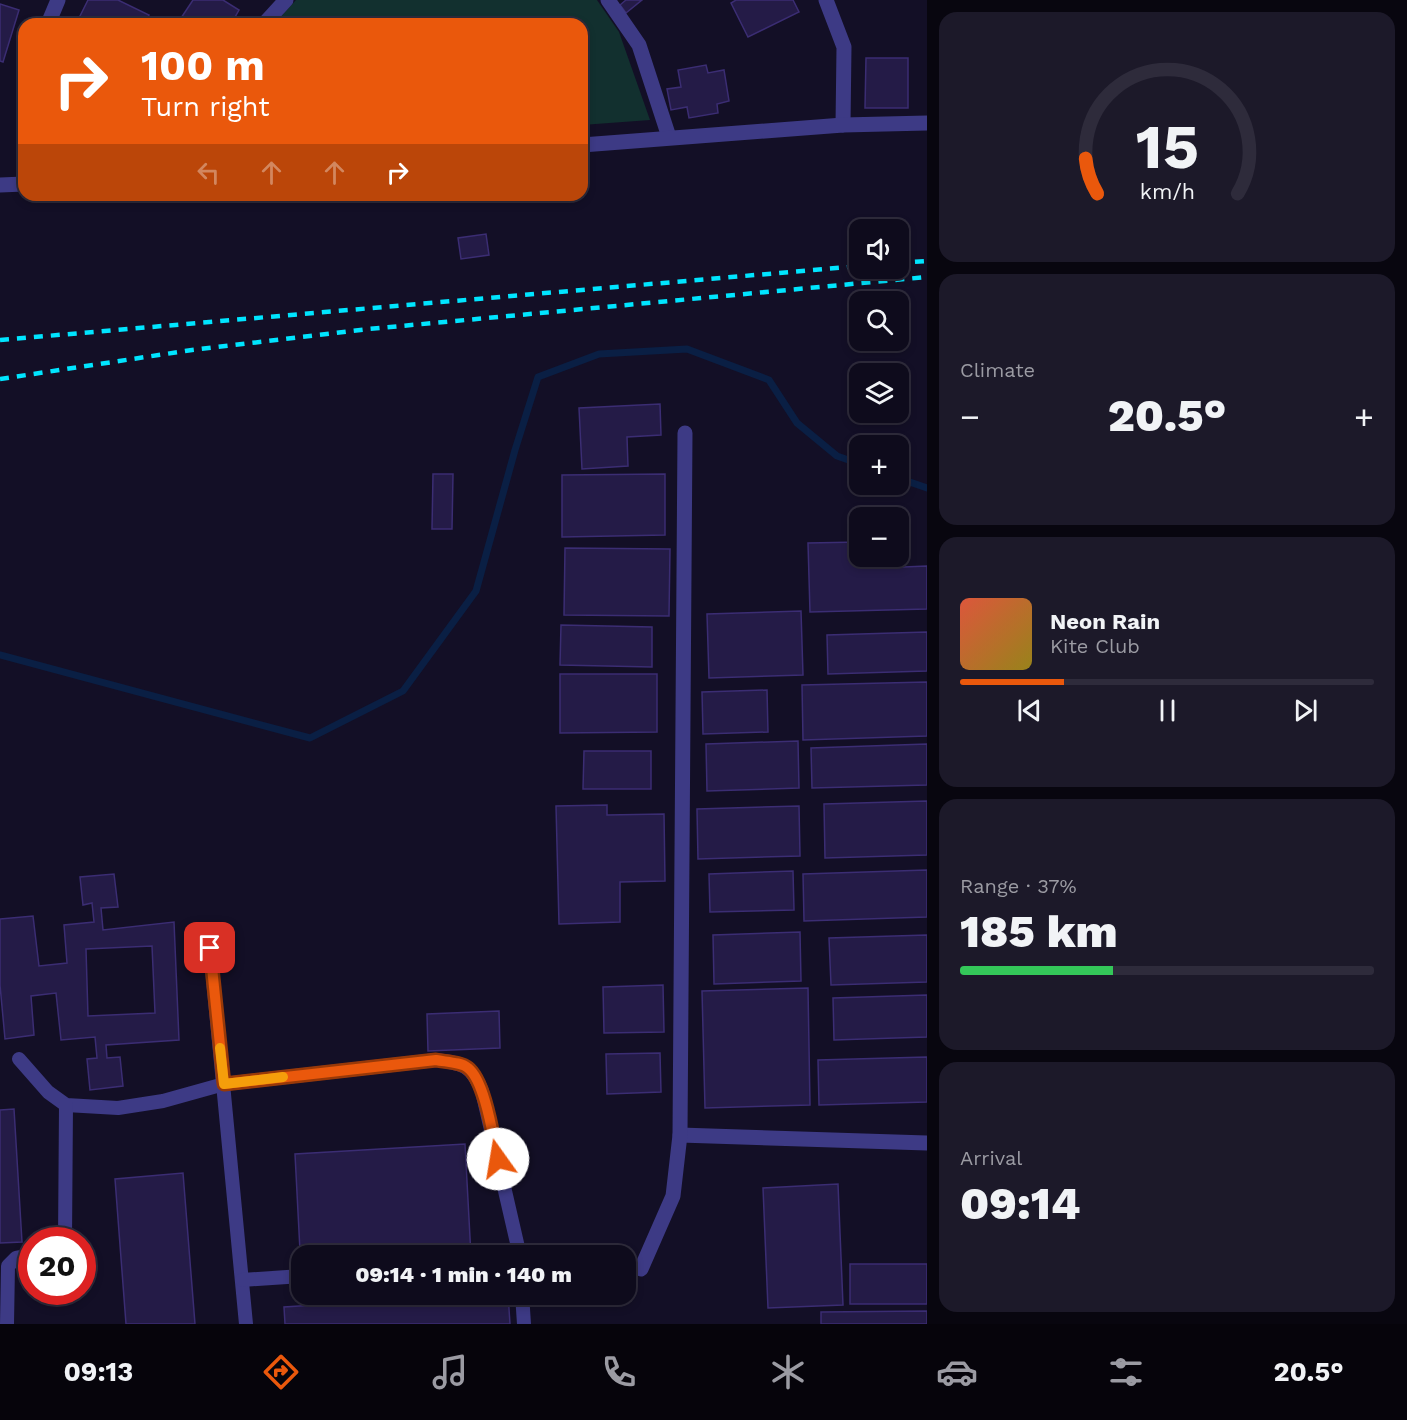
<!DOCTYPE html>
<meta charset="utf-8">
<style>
body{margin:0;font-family:"Work Sans",sans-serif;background:#1c1929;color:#f1f3f6;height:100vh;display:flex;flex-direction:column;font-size:22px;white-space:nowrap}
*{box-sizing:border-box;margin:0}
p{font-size:20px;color:#9b9ba3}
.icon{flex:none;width:33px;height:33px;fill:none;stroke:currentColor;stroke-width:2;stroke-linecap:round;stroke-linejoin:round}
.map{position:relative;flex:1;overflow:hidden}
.details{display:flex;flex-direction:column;gap:12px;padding:12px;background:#08060f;width:480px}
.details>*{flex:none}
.top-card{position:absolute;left:18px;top:18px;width:570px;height:183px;border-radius:18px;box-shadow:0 3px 9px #0003,0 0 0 2px #2e2b3b;background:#ea580c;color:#fff;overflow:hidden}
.fabs{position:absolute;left:849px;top:219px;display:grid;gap:12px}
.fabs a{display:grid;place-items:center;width:60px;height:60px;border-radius:12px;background:#0e0b1c;box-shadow:0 3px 9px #0003,0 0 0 2px #2e2b3b;font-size:30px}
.speed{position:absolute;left:18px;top:1227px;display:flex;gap:12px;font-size:30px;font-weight:700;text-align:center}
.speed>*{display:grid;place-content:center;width:78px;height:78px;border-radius:50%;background:#0e0b1c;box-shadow:0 3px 9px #0003,0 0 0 2px #2e2b3b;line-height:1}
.speed .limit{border:9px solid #d22;background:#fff;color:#111}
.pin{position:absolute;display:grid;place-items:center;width:51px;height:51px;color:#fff;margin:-26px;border-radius:12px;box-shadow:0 3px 9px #0006}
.me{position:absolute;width:66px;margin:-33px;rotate:347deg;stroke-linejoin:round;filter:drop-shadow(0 0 4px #0008)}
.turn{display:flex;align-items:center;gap:21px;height:126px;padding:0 24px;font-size:27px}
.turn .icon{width:78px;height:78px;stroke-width:2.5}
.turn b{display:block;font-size:42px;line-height:51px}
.lanes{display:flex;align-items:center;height:57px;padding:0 24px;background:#0003;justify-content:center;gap:30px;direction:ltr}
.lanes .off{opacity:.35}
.big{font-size:45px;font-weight:800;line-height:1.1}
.details .tile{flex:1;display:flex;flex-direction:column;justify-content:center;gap:9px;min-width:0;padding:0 21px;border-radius:18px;background:#1c1929}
.details .dial{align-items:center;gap:0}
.dial svg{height:156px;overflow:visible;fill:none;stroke:#2e2b3b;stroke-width:7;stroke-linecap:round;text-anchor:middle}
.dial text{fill:#f1f3f6;stroke:none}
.song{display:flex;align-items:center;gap:18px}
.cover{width:72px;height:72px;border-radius:9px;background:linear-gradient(135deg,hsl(10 70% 55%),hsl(50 70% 35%))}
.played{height:6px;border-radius:3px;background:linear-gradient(90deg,#ea580c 25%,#2e2b3b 25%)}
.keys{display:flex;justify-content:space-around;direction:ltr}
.heat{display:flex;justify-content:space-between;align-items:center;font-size:33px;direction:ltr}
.charge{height:9px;border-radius:4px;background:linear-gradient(90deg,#34c759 37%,#2e2b3b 0)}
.trip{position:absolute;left:291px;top:1245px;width:345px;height:60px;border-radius:18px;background:#0e0b1c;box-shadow:0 3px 9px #0003,0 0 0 2px #2e2b3b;font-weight:800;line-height:60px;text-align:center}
.menu{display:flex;height:96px;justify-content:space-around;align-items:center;background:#06040b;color:#9b9ba3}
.menu .icon{width:42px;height:42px}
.menu .current{color:#ea580c}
.menu b{font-size:27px;color:#f1f3f6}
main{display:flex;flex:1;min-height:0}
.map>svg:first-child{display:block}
.green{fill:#12302f}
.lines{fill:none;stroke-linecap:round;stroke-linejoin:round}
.stream{stroke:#0a1f44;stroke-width:7}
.building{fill:#241b47;stroke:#3b2d73;stroke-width:1.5;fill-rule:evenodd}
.service{stroke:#3d3a85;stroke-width:14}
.minor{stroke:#3d3a85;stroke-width:15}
.tertiary{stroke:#3d3a85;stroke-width:15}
.rail{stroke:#00e5ff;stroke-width:4.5;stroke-dasharray:9 8;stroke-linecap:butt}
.route-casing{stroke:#983908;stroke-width:15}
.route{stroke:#ea580c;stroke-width:10}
.slow{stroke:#f59e0b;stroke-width:10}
</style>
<main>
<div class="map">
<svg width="927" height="1324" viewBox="0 0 927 1324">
<rect width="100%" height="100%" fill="#130f26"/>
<polygon class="green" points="296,0 597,0 619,32 650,120 582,125 582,24 274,24"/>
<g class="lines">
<g class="stream">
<polyline points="898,478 927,488"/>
<polyline points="0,655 310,738 403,691 476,591 515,450 538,377 599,354 687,349 769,380 797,423 837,456 860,464"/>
</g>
</g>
<g class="building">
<polygon points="88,0 118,0 149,15 144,24 76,24"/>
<polygon points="193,0 223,0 239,10 231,24 177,24"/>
<polygon points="626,0 642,0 626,13 620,5"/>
<polygon points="736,0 793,0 799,12 748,37 731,3"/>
<polygon points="0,4 19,10 3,62 0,61"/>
<polygon points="866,58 908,58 908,108 865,108"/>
<polygon points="706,65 708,73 724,70 729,101 717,104 718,113 689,118 687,107 671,110 667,89 681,87 678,70"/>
<polygon points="486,234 489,255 461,259 458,238"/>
<polygon points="660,404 661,435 627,437 628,466 582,469 579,408"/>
<polygon points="433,474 453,474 452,529 432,529"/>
<polygon points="665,474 665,535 562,537 562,475"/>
<polygon points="860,542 860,556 879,556 880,568 927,566 927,609 810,612 808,543"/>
<polygon points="565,548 670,549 669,616 564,615"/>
<polygon points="801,611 803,675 709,678 707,614"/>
<polygon points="561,625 652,627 652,667 560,665"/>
<polygon points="927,632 927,671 828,674 827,635"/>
<polygon points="560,674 657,674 657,732 560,733"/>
<polygon points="927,682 927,736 803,740 802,685"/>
<polygon points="767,690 768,732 703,734 702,692"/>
<polygon points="798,741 799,788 707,791 706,744"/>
<polygon points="927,744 927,785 812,788 811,748"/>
<polygon points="584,751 651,751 651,789 583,789"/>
<polygon points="927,801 927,855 825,858 824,804"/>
<polygon points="607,805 607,815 664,814 665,881 620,882 620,922 559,924 556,806"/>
<polygon points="799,806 800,856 698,859 697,809"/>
<polygon points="927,870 927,917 804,921 803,874"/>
<polygon points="793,871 794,910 710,912 709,874"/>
<path d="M114 874 118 907 101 908 103 930 174 922 179 1040 106 1045 107 1058 120 1057 123 1086 90 1090 87 1059 97 1058 95 1037 61 1040 56 993 31 996 34 1035 5 1039 0 985V919L33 916 39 966 67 963 64 925 94 922 92 903 83 905 80 877ZM152 946 155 1013 88 1016 86 949Z"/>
<polygon points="800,932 801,981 714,984 713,935"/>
<polygon points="927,935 927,982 831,985 829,938"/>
<polygon points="663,985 664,1032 604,1033 603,987"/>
<polygon points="808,988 810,1105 705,1108 702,991"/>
<polygon points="927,995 927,1037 834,1040 833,998"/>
<polygon points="499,1011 500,1048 428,1051 427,1014"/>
<polygon points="660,1053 661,1092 607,1094 606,1054"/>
<polygon points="927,1057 927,1102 819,1105 818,1060"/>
<polygon points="14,1109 22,1242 0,1243 0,1110"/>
<polygon points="465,1144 471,1256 404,1256 403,1245 300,1251 295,1154"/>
<polygon points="183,1173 195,1324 126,1324 115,1179"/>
<polygon points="838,1184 843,1305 768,1308 763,1188"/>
<rect x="850" y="1264" width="77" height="40"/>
<polygon points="488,1294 508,1294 510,1324 285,1324 284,1307"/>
<polygon points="927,1311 927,1324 821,1324 821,1312"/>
</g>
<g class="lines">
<g class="service">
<polyline points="210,948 246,1324"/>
<path d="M19 1059 48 1092 66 1105 118 1108 163 1101 224 1084 436 1060C462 1063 472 1065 482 1091L520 1256"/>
<polyline points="65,1240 66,1105"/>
<polyline points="242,1280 302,1276"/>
<polyline points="522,1294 524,1324"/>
<polyline points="7,1324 8,1266 16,1258 32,1255"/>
</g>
<g class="minor">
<polyline points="608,0 639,45 669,137"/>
<polyline points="826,0 844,47 843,125"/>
<polyline points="48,24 58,0"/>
<polyline points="264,24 286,0"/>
<polyline points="680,1135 927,1143"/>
<polyline points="641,1269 673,1196 680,1135 685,433"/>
</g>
<g class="tertiary">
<polyline points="582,145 843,125 927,123"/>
<polyline points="0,185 24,184"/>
</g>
<g class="rail">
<polyline points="898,263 927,261"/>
<polyline points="0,340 860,266"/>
<polyline points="0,379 192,350 369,329 927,277"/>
</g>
</g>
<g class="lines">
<defs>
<path id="route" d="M210 948 224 1084 436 1060C446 1062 461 1062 468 1068 485 1081 493 1137 498 1159"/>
</defs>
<use href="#route" class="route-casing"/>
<use href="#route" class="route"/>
<polyline class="slow" points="220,1048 224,1084 283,1077"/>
</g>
</svg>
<div class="fabs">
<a><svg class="icon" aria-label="sound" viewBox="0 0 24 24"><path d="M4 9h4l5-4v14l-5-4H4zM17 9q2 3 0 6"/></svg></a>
<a><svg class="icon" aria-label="search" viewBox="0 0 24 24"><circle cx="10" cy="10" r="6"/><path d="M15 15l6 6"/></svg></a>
<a><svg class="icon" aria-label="layers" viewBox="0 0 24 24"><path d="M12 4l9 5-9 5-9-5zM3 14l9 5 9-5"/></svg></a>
<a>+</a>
<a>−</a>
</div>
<div class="speed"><div class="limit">20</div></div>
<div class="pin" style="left:210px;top:948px;background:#d93025"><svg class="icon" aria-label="arrive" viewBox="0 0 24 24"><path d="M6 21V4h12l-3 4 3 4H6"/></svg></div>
<svg class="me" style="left:498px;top:1159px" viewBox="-20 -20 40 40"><circle r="19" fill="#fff"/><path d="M0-13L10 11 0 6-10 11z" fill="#ea580c"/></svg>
<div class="trip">09:14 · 1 min · 140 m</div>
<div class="top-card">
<div class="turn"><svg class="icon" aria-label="right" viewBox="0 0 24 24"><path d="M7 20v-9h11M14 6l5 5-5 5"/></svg><div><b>100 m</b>Turn right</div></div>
<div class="lanes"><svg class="icon off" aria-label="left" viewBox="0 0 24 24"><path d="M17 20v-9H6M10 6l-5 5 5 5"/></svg><svg class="icon off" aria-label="ahead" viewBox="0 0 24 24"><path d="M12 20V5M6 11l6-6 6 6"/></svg><svg class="icon off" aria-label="ahead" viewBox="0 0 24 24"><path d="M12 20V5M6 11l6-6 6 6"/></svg><svg class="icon" aria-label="right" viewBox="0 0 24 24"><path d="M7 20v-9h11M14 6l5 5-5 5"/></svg></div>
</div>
</div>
<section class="details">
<div class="tile dial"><svg viewBox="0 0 100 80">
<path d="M14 69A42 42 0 1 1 86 69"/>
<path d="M14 69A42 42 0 0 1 8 51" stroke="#ea580c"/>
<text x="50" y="56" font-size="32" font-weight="700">15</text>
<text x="50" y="72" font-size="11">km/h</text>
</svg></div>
<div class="tile"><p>Climate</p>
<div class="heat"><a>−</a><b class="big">20.5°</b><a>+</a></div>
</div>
<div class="tile">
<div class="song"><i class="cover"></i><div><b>Neon Rain</b><p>Kite Club</p></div></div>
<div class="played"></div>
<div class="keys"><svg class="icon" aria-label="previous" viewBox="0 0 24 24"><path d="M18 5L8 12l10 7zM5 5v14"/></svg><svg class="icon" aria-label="pause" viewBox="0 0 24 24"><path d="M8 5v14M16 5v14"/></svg><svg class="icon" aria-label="next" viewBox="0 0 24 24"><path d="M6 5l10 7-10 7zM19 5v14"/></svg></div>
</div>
<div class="tile"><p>Range · 37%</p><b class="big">185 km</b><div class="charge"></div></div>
<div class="tile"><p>Arrival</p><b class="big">09:14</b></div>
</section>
</main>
<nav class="menu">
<b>09:13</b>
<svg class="icon current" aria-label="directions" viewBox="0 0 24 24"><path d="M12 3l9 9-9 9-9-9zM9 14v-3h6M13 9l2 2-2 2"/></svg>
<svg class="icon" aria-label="music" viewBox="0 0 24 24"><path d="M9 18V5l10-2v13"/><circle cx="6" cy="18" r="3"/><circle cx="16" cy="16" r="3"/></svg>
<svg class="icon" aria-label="phone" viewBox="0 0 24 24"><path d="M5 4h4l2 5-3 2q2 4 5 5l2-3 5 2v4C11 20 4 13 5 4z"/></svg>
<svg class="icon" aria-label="climate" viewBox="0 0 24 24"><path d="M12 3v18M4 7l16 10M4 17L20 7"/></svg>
<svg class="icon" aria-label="car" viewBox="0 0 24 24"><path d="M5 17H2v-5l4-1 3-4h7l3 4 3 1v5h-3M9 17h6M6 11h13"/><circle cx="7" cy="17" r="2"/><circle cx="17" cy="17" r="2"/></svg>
<svg class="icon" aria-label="filters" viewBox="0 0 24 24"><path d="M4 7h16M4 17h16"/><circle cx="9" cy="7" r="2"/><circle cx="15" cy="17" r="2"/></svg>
<b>20.5°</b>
</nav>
